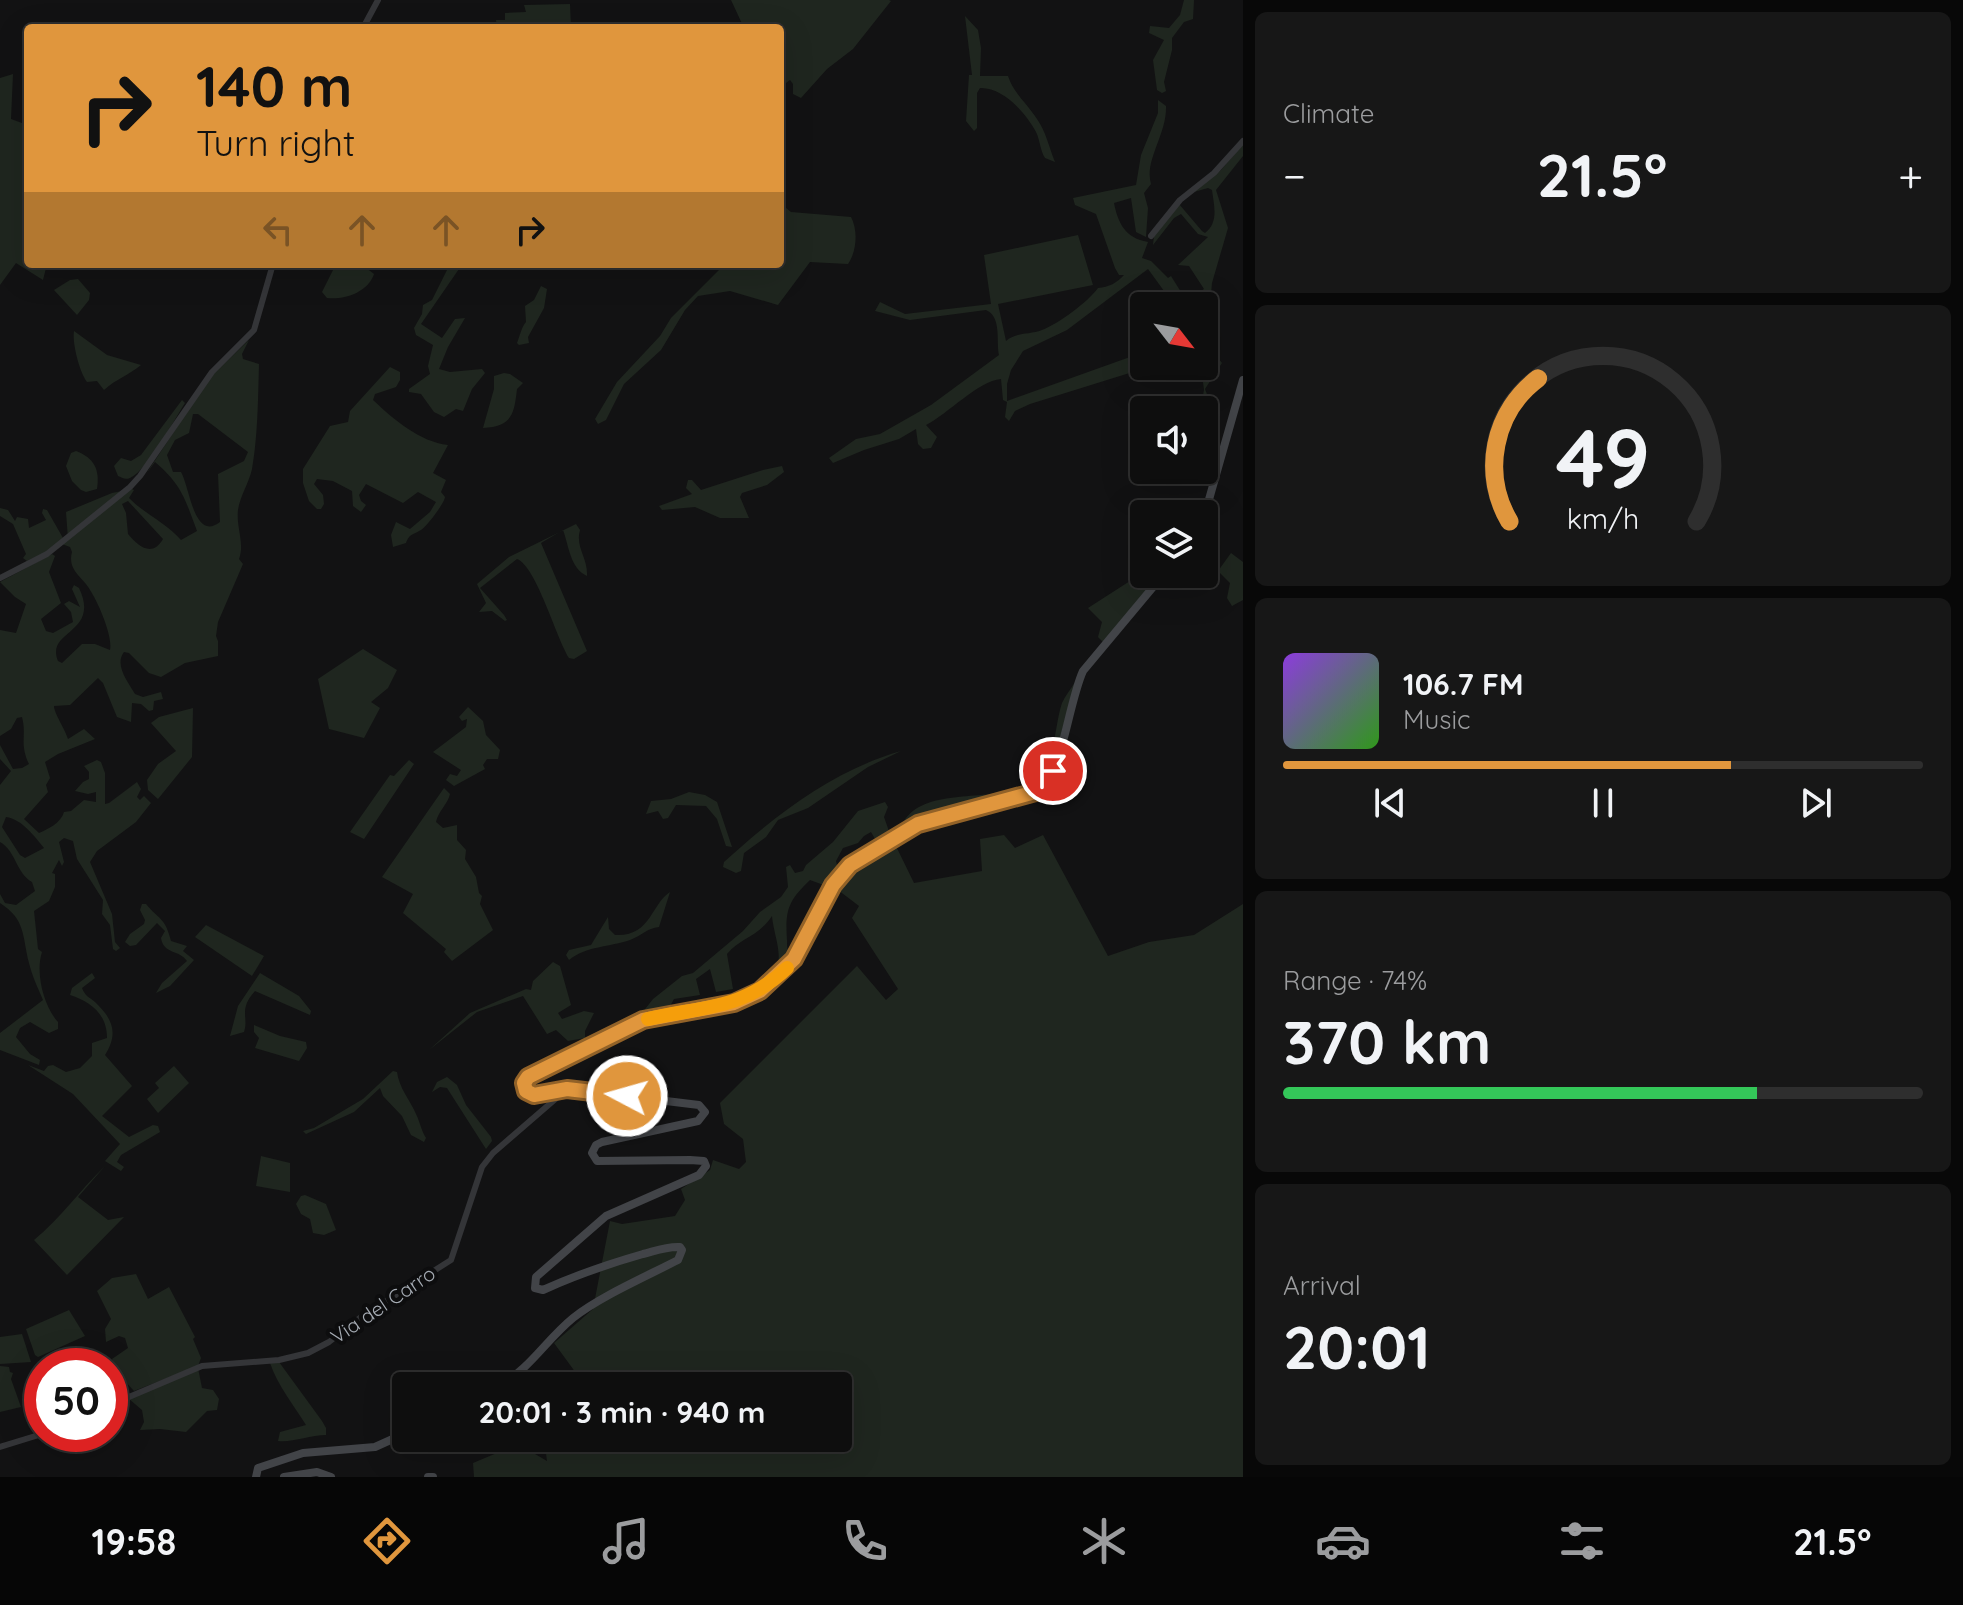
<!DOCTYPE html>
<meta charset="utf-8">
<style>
body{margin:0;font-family:Quicksand,sans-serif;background:#171717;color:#f1f3f6;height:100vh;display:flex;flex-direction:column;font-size:30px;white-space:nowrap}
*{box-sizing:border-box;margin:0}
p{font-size:26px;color:#9b9c9e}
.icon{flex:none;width:44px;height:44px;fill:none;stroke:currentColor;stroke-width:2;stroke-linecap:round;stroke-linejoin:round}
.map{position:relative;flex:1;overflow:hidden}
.drawer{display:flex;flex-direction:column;gap:12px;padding:12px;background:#080808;width:720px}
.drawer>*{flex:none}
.banner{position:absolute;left:24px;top:24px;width:760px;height:244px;border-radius:8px;box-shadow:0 8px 32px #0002,0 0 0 2px #2e2e2e;background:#e0963d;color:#111;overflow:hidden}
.needle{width:52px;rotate:121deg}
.tools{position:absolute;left:1130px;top:292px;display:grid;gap:16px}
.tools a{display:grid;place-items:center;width:88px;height:88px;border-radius:8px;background:#0e0e0e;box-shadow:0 8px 32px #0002,0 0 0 2px #2e2e2e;font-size:40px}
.speed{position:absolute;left:24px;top:1348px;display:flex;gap:16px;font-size:40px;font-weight:700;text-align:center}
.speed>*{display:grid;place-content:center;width:104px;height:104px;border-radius:50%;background:#0e0e0e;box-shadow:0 8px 32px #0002,0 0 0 2px #2e2e2e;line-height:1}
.speed .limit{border:12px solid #d22;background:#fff;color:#111}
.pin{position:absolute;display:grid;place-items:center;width:68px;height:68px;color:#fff;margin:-34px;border:4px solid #fff;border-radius:50%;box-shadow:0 2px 8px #0007}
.me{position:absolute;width:88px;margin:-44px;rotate:276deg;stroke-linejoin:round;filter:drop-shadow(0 0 6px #0008)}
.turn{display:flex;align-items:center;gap:28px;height:168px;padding:0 40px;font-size:36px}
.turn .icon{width:104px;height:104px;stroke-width:2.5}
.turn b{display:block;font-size:56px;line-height:68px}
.lanes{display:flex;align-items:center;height:76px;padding:0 40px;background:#0003;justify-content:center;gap:40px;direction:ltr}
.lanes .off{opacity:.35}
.big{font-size:60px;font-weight:700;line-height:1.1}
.drawer .card{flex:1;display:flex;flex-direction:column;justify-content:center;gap:12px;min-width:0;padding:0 28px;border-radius:12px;background:#171717}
.drawer .dial{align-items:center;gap:0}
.dial svg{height:208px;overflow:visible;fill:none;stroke:#2e2e2e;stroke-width:7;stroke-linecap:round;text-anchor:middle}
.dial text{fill:#f1f3f6;stroke:none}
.song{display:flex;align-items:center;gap:24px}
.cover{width:96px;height:96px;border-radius:12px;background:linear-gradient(135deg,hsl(270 70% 55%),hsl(110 70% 35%))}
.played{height:8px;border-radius:4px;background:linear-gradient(90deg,#e0963d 70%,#2e2e2e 70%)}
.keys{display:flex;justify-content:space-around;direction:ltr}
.heat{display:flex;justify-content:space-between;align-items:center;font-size:44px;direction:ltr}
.charge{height:12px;border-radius:6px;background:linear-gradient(90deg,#34c759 74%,#2e2e2e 0)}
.trip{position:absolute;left:392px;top:1372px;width:460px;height:80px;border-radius:8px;background:#0e0e0e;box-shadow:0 8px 32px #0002,0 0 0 2px #2e2e2e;font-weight:700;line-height:80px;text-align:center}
.dock{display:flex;height:128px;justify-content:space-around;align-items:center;background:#060606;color:#9b9c9e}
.dock .icon{width:56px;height:56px}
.dock .on{color:#e0963d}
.dock b{font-size:36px;color:#f1f3f6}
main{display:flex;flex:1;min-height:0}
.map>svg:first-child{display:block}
.green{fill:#1f261f;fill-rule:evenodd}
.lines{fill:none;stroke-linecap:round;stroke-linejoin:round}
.minor{stroke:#343538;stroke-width:6}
.secondary{stroke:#424448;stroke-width:8}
.route-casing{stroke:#926228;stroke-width:20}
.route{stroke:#e0963d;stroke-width:14}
.slow{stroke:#f59e0b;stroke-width:14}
.labels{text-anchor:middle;stroke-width:8;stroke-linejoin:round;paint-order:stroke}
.street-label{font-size:20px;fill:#a5abb3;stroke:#0d0d0e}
</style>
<main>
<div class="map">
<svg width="1243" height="1477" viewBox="0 0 1243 1477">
<rect width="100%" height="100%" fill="#121213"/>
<g class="green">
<polygon points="731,0 889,0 891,1 853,49 827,69 801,98 793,94 793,84 790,80 786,83 780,78 780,28 744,28"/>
<polygon points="1184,0 1194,0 1193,19 1184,22 1172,38 1172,50 1164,82 1166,91 1162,93 1157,90 1153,60 1164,40 1149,33 1150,26 1169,28 1180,15"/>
<polygon points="570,4 571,28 497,28 496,20 505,20 505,13 526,12 524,5"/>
<path d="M965 16 978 30 981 48 980 76H1008C1014 94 1027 103 1037 119 1046 132 1049 147 1055 162L1045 158C1040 150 1040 140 1036 132 1026 113 1003 87 980 88L977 93V128L974 131 966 121 969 75H972Z"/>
<polygon points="13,74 11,119 22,123 28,118 28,264 47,264 43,280 16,263 0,285 0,78"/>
<path d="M1158 100 1166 106C1167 135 1144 160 1151 184L1144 193 1148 208 1146 237 1136 232 1131 198 1114 203C1118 223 1125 238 1148 242L1142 258 1151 261 1168 278 1171 276 1186 300 1204 289 1189 266 1178 265 1208 237 1198 234 1181 214 1174 218 1153 245 1154 236 1179 204 1202 231 1205 233C1219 222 1214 206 1212 190L1208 188 1194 192 1221 170 1243 144V156L1216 190 1228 228 1212 283 1210 305 1212 342 1214 353 1222 363 1205 389 1208 397 1204 411 1200 410 1204 390 1201 366H1204V306H1175L1148 269 1067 330 1023 351 1011 370 1007 384V401L1144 352V366H1152L1030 404 1015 411 1009 421 1005 417 1007 402 1003 400 1001 379C978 381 948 414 926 425L937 437 931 448 923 449 918 444 916 429 899 439 864 450 833 463 829 458 856 439 880 434 931 405 999 355C996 341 1002 317 986 310L910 320 875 311 880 302 905 314 991 304 984 255 1078 235 1093 285 998 304 1006 341C1016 332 1029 335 1042 330 1058 324 1088 302 1098 288 1109 287 1117 283 1124 275H1119L1115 268 1096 214 1075 205 1073 198 1136 185 1141 155 1158 113Z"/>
<path d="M780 203 791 212 851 217C858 230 857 251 848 264L810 262 778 305 730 291 698 296 685 310 661 350 624 384 606 420 598 424 595 419 617 382 660 336 671 318 725 264H780Z"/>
<path d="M336 264H361L374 274C368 292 345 300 327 298L322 292Z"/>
<polygon points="450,264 461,266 421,324 442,338 455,319 465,318 448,347 439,369 450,372 482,369 485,373 472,389 463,411 456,409 444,417 434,412 421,394 409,392 409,389 430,374 428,366 433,345 416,335 414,328 422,314 423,305 432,300"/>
<polygon points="78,279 90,293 89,300 77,315 54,290 70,280"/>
<path d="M541 286 547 289 544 308 528 337 529 343 519 345 517 343C520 336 521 328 526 322L525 306 534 300Z"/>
<path d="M74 331 107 355 141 365C129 375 116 379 104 390L97 381 87 382C79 371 72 342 74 331Z"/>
<path d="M249 340 242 354 243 359 259 364C258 399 258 434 252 469 249 483 240 496 238 510 236 528 245 543 239 559L243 564 218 622 216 636 218 641V656L185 663 161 677 149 673 129 653 124 652C114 665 128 682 135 694L143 697 161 692 163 699 154 701 153 710 149 711 141 704 132 703 131 722 117 717 103 683 98 678 70 705 54 706C54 713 65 729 68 739L84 729 95 739 58 754 45 762 50 778 46 785 48 792 24 819 39 833C48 829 61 823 64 812L71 811 84 800 96 802V792L88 794 75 791 83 782 89 779V772L84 766 97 760 101 762 105 773V804L109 803 137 782 141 789 137 797 140 800 144 796 151 803 136 822 97 851 90 862 112 914 115 942 120 948 116 951 113 949 110 925 102 914 103 900 77 859 73 841 64 838 59 842 64 862 62 866 59 860 52 873 55 874V887L49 901 34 911 38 949 42 952C35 973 44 1007 58 1022V1029L49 1033 30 1022 20 1028 16 1037 30 1054 40 1060 39 1065 0 1050V1033L43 1000C38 988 32 976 29 963 22 935 26 920 0 903V894L5 903 16 905 35 891 32 882C16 873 16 851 0 842V785L11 771 0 759V745L13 769 22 768 29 764C19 743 27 736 22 717L17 718 11 729 0 736V630L16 633 26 604 15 597 0 582 52 554 55 556 49 572 61 603 41 619 46 631 53 633 73 622 71 612 64 604 69 601 80 607 72 589 74 585 79 588C101 634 45 630 58 661L62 663 82 644H95L110 650C113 636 98 602 90 590 83 577 67 571 72 552L70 547 62 544 68 539 66 512 112 493 132 489 134 490 129 498C146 515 165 522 181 540L197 531C185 499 182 485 155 462L146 474 210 377ZM193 414H198L248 452 244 461 218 474 220 522C194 542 190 488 181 472H173L167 455 175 440 189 433ZM128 501 163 539C152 558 138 546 128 534L126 513 122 504ZM6 817C22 819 35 837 44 848L25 858 20 855 2 827Z"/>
<path d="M390 367 400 372V380L396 387 375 394 373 400C393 419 420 442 448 445L433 473 446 480 441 492 445 497C444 504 427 526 421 530 413 535 410 533 406 543L393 547 391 535 396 522 410 529 430 512 436 502 418 492 403 503 366 484 359 495 361 501 366 505 361 512 353 506 352 491 333 481 317 479 314 484 323 495 324 504 321 509H317L309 501 303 483V469L330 426 348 422 350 411Z"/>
<path d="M504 373 510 374 523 383 517 389C514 415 512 426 483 428L494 389V376Z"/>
<path d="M182 400 185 403C174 420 148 470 130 478 125 480 123 478 118 476L114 466 121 458 131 461 141 455Z"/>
<path d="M76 451C94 458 100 469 97 489L86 492 81 490 72 481 66 466 71 453Z"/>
<polygon points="782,466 784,472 767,485 742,493 740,497 749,518 720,518 695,507 662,510 659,506 692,494 686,488 688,480 692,480 701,490 763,470"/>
<polygon points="0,508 8,510 15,521 17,517 28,519 29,528 46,520 42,513 43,509 47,510 63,538 46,552 27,561 23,558 26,554 13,524 0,516"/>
<path d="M576 524 580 530C575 547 588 558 587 576 570 568 569 546 563 530L541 543 587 651 574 659 569 658C556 637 536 566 517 559L480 588 504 615 507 620 505 621 492 611 479 612 486 603 477 584 509 557Z"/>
<polygon points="1231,553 1243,562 1243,600 1232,606 1227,598 1230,583 1218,571"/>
<polygon points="1144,572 1144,574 1160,574 1103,642 1098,637 1102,622 1088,608"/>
<polygon points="363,649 397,670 388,688 371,702 380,708 364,738 329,729 318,679"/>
<path d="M1075 682 1049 779 1032 792 950 811 904 828V821C928 783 1004 806 1038 780 1054 768 1055 723 1062 703 1065 696 1071 689 1075 682Z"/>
<polygon points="468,707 483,721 486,735 500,750 498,759 487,759 483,765 485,769 454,786 446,780 450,774 457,776 461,770 433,752 466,727 467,719 462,721 459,717"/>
<polygon points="193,708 192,757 158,799 148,790 147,780 158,764 176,751 151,723 159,717"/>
<path d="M901 751 868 767 808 808 778 820 766 837 744 853 741 871 736 873 723 867 724 862C777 814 832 771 901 751Z"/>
<polygon points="409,760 414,764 364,839 350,832 390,775 394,776"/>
<path d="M444 788 450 794C448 804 438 811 436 822L443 828 457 825V840L466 850 465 859 476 877 479 893 482 896 480 904 493 930 452 961 444 952 446 949 403 913 413 894 382 877Z"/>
<polygon points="689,792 705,795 717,802 732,847 726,846 717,819 706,806 676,805 668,818 663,819 658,811 646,814 651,801 671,799"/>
<path d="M885 802 888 807 884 817 890 834 878 844 871 832 864 836 858 843 843 848 836 861 839 873 829 887 810 880C788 901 785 910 787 940 787 949 787 951 793 958L764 986 754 991V984C794 975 774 941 772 916 757 938 741 937 727 954L733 989 716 992 710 969 696 979 700 995 674 999 667 1012 642 1013 653 999 682 976 693 973 743 931 760 912 781 897 788 887 786 867 790 865 795 873 803 871 806 865 833 842 858 811Z"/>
<path d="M1004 835 1015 848 1043 835 1108 956 1149 942 1194 935 1243 904V1477H474L473 1463 518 1444 547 1461 544 1438H838V1386H581L584 1384 554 1343 593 1309 610 1221 622 1224 675 1216 685 1200 681 1189 710 1170 713 1160 739 1169 746 1162 743 1139 724 1124 720 1103 857 966 886 1000 898 989 852 918 859 906 838 890C850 866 871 854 893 840L914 883 982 871 980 839Z"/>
<path d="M670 892 659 927C647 928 641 936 630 940 610 947 586 946 569 960L566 955 569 950 591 945 608 917 609 929 615 935C651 937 651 904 670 892Z"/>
<path d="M142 904H146C160 921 165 917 171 941L187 946 183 951 194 960 170 986 156 993 162 983 187 961C179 949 164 955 161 938L165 931 157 923 136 945 130 946 125 942 130 934 144 924 145 920 140 910Z"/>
<polygon points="206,925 264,956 252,976 195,937"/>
<polygon points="553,962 560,966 571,1005 558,1013 562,1019 584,1011 594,1013 585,1031 585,1038 568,1041 556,1030 547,1034 523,996 477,1012 429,1050 470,1013 526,989 531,990 533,981"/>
<path d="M92 973 95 978 82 988C85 996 89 997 95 1002 114 1020 118 1034 105 1055L132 1086 102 1116 129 1137 153 1125 158 1126 160 1132 121 1155 117 1162 124 1167 121 1171 105 1161 120 1144 73 1094 28 1065 44 1071 48 1066 53 1065 66 1072 80 1068 92 1056V1043L107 1038C107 1014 91 1002 70 995L72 988Z"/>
<path d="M260 973 299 996 311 1011 310 1015 255 991C238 1010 249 1017 244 1032L230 1036 238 1006Z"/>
<polygon points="254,1025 280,1036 306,1042 307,1048 299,1061 255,1048 259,1038 254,1032"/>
<polygon points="174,1066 189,1083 158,1113 147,1099 159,1088 155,1083"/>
<path d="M393 1071 397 1072C399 1088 410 1100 416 1114 420 1122 421 1130 426 1138L424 1142 411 1135 402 1116 383 1096 380 1088 354 1112 306 1134 303 1131 314 1128 363 1099Z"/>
<polygon points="447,1077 457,1085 466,1105 491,1137 492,1141 486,1149 447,1088 440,1087 432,1092 437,1082"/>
<polygon points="261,1156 290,1163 290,1192 256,1186"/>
<path d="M105 1166 78 1197 108 1220 124 1217 67 1275 34 1240C61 1218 80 1190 105 1166Z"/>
<polygon points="305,1195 326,1204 336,1230 324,1235 313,1233 310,1219 301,1214 296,1204 301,1196"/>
<polygon points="136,1274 148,1299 169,1287 195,1337 193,1339 201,1358 198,1366 134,1391 116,1371 112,1359 128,1348 125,1338 119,1336 106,1342 105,1329 111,1319 97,1291 112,1278"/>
<polygon points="69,1310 85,1336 38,1357 35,1355 26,1329"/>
<polygon points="22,1334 31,1362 0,1364 0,1337"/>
<path d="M279 1362 322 1421 326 1428V1435C310 1435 291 1443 278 1441L280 1432 306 1425C293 1404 278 1386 270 1363Z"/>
<polygon points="0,1366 9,1367 10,1372 13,1373 11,1379 21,1407 0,1412"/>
<polygon points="198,1368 202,1388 213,1390 219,1399 217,1410 207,1411 186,1432 160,1429 140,1430 144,1422 142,1410 128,1398"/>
</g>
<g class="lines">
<g class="minor">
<polyline points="363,28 378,0"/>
<polyline points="1151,236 1180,200 1214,173 1243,141"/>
<polyline points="0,578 47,554 130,487 140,476 212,372 254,330 273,264"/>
<polyline points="110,1405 202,1366 279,1360 308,1353 329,1342 361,1317 451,1260 482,1167 493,1153 567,1089"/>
<polyline points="0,1447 42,1434"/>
</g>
<g class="secondary">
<polyline points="1204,517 1243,380"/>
<path d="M499 1386C530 1369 546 1340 573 1318 599 1297 647 1276 678 1260L682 1250 680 1247C667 1246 655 1251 643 1254 608 1264 576 1275 543 1290L535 1288 536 1277 606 1216 699 1175 706 1166 704 1161 690 1160 597 1161 592 1153 596 1145 602 1142 698 1121 705 1112 699 1105 567 1089 534 1095 524 1088 526 1080C543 1065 628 1023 650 1018 683 1011 720 1011 751 996 813 967 808 895 856 861 880 844 908 826 936 818 963 810 1027 806 1045 785 1062 767 1070 699 1083 671L1164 574"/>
<polyline points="256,1477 258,1468 303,1453 375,1447 406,1433"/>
<polyline points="284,1477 317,1472 331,1477"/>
<polyline points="428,1477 433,1477"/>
</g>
</g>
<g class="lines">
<defs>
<polyline id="route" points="627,1096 567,1089 534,1095 526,1091 524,1083 528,1077 643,1020 734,1003 760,991 794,959 833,885 850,865 918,824 1039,791 1053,771"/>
</defs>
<use href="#route" class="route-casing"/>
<use href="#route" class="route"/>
<path class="slow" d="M648 1019C704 1006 743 1010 787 968"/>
</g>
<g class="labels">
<g class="street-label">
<text transform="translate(383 1305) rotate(-34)" y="7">Via del Carro</text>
</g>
</g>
</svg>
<div class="tools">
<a><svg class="needle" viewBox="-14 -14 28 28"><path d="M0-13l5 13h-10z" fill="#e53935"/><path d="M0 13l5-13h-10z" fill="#9b9c9e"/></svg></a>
<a><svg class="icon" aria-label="sound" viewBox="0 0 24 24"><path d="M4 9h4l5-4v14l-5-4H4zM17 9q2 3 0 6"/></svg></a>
<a><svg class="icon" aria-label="layers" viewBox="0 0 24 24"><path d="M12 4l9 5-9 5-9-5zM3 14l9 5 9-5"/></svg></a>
</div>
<div class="speed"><div class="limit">50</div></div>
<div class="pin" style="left:1053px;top:771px;background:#d93025"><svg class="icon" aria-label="arrive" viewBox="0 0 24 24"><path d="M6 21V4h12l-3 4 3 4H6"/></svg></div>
<svg class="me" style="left:627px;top:1096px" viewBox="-20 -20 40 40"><circle r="17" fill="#e0963d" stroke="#fff" stroke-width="3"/><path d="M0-11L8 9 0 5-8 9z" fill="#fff"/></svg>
<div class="trip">20:01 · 3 min · 940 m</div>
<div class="banner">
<div class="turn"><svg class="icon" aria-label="right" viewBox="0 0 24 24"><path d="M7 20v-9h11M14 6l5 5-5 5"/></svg><div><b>140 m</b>Turn right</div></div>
<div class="lanes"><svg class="icon off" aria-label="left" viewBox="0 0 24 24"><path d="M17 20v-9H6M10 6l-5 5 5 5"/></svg><svg class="icon off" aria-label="ahead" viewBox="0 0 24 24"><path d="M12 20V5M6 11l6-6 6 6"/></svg><svg class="icon off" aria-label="ahead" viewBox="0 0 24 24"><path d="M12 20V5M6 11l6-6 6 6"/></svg><svg class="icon" aria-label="right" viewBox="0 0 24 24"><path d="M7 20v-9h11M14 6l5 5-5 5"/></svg></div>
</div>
</div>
<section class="drawer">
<div class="card"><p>Climate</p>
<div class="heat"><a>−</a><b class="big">21.5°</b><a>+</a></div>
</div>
<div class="card dial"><svg viewBox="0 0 100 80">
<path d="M14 69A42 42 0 1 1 86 69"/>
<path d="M14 69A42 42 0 0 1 25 14" stroke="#e0963d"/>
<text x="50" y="56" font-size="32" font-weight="700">49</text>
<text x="50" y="72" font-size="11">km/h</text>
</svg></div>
<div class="card">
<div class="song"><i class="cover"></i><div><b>106.7 FM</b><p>Music</p></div></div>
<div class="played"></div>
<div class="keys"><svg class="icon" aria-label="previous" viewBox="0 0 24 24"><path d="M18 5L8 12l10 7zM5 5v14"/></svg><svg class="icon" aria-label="pause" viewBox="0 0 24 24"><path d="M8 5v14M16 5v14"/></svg><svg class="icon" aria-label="next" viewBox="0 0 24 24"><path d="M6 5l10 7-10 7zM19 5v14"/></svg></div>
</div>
<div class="card"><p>Range · 74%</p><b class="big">370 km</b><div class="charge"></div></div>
<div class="card"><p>Arrival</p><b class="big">20:01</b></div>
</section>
</main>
<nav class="dock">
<b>19:58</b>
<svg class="icon on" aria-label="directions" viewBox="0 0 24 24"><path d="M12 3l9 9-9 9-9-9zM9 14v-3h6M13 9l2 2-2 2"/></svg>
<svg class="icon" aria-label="music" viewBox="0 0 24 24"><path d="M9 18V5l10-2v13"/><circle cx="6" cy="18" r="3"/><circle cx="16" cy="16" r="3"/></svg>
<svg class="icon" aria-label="phone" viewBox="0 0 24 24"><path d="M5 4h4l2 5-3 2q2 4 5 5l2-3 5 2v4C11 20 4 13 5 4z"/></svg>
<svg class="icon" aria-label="climate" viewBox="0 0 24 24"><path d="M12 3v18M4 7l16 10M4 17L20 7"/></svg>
<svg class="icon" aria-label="car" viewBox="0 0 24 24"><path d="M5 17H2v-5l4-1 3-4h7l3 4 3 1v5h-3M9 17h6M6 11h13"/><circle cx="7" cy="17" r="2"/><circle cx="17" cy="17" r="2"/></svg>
<svg class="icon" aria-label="filters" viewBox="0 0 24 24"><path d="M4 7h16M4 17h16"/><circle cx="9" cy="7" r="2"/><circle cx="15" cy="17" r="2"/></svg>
<b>21.5°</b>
</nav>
